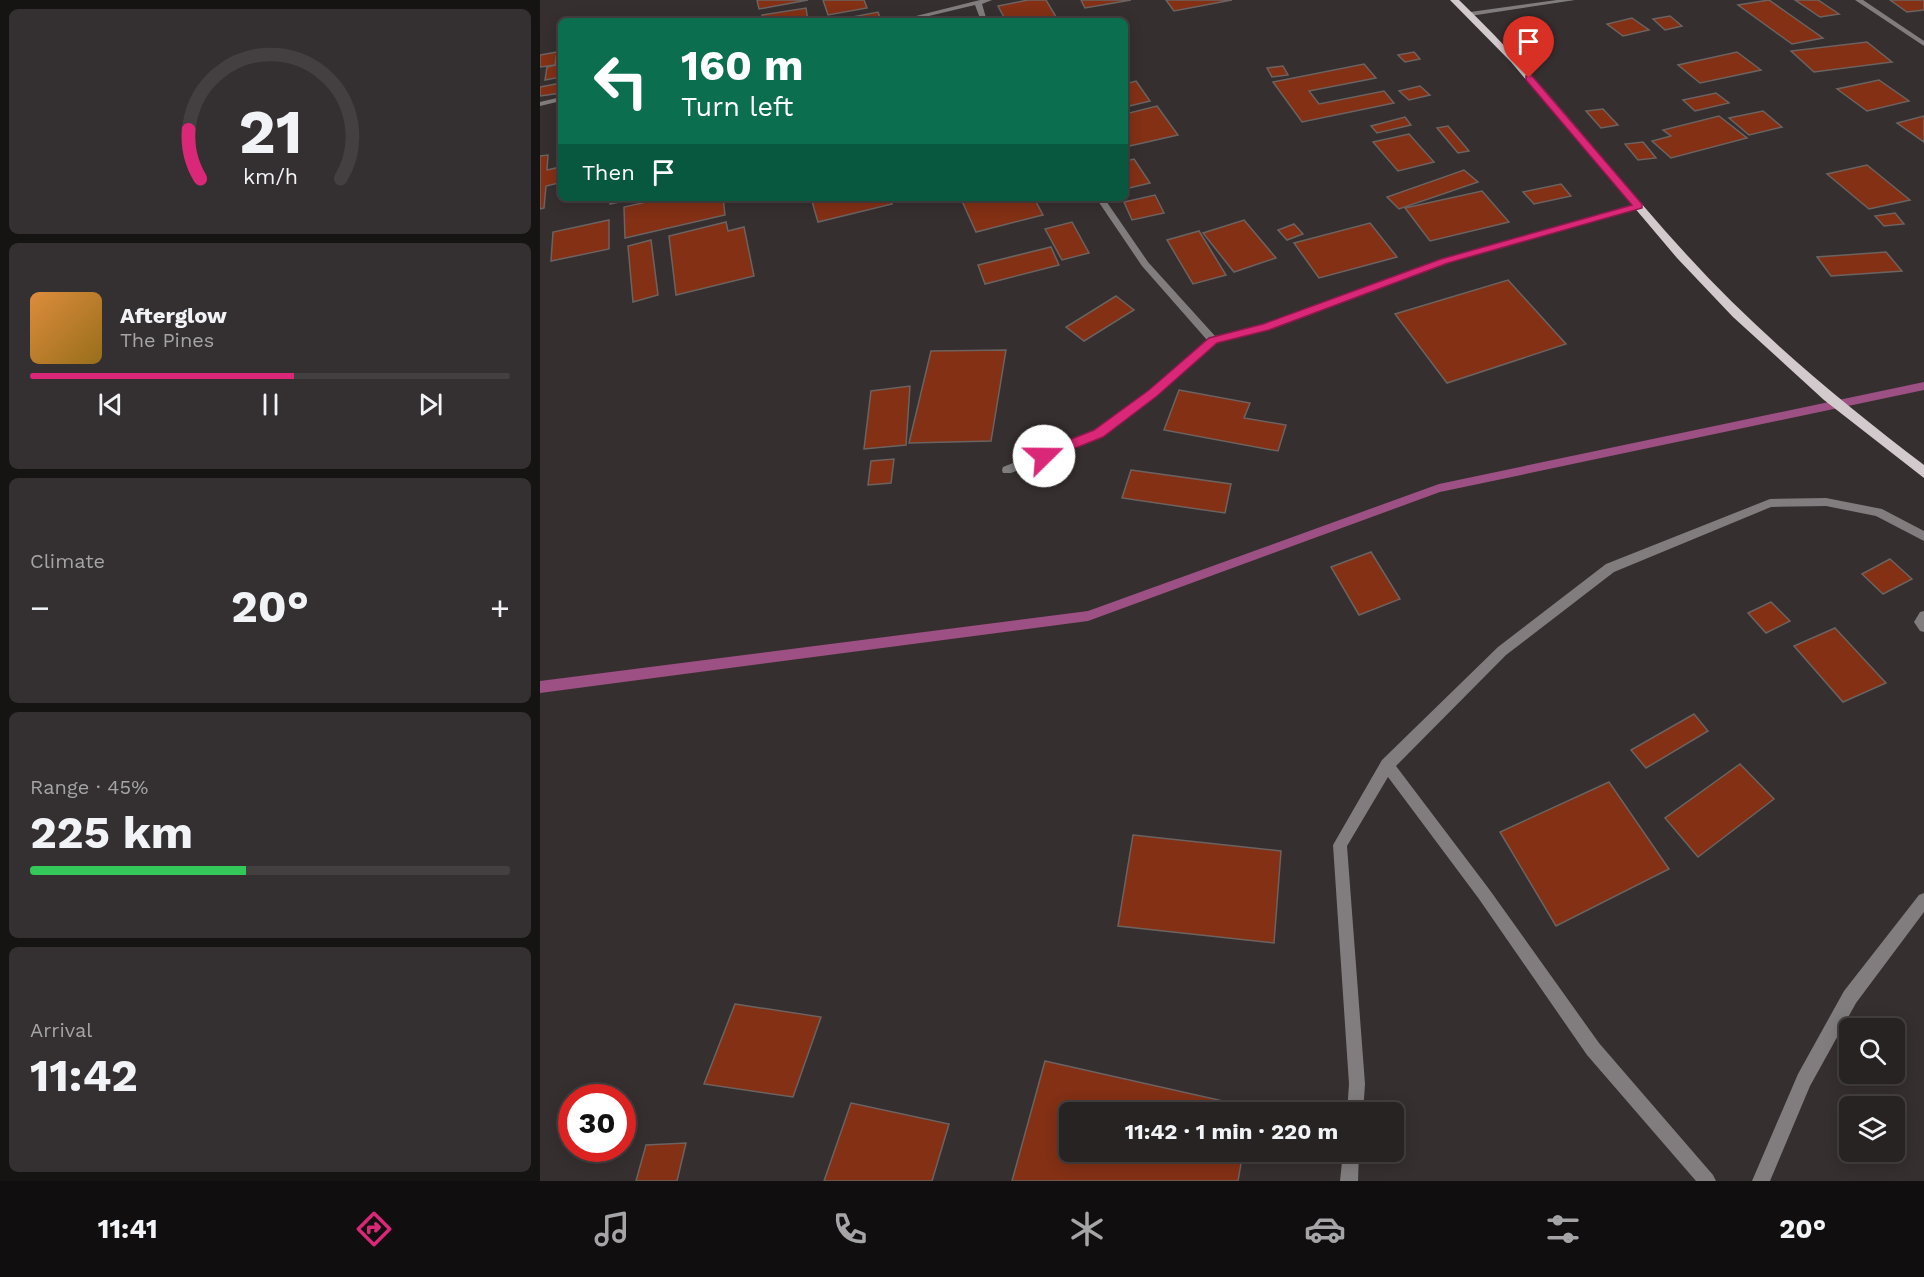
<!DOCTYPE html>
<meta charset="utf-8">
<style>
body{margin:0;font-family:"Work Sans",sans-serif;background:#342f30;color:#f1f3f6;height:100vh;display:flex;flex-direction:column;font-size:22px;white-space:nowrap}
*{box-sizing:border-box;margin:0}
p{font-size:20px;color:#a5a4a6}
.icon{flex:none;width:33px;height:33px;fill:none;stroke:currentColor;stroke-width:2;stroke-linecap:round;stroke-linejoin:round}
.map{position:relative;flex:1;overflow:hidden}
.sheet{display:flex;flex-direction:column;gap:9px;padding:9px;background:#161313;width:540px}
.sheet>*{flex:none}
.top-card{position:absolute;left:18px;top:18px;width:570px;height:183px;border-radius:9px;box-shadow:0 3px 15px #0003,0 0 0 2px #444041;background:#0b6e4f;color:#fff;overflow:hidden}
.buttons{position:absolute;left:1299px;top:1018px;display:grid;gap:12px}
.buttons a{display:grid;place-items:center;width:66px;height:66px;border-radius:9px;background:#282323;box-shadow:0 3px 15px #0003,0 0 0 2px #444041;font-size:30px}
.speed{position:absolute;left:18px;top:1084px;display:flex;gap:12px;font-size:30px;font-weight:700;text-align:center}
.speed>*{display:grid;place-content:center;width:78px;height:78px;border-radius:50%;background:#282323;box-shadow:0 3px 15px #0003,0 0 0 2px #444041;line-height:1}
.speed .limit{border:9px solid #d22;background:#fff;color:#111}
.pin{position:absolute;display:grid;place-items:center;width:51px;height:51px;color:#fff;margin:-62px -26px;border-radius:50% 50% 50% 0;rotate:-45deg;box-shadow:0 0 6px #0007}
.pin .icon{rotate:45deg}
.me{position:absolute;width:66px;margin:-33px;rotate:68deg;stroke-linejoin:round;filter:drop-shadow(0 0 4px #0008)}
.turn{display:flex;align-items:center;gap:21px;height:126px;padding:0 24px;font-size:27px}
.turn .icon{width:78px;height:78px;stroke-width:2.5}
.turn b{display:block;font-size:42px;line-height:51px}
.then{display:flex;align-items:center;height:57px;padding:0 24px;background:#0003;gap:12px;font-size:22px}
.big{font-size:45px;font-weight:700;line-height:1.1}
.sheet .widget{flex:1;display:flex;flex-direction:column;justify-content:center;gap:9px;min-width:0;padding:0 21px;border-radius:9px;background:#342f30}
.sheet .dial{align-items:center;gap:0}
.dial svg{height:156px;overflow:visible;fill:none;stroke:#444041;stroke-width:7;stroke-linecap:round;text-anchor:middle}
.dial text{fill:#f1f3f6;stroke:none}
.song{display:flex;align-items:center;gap:18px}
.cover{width:72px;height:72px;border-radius:9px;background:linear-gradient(135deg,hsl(30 70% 55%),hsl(40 70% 35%))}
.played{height:6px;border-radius:3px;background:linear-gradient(90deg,#db2777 55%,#444041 55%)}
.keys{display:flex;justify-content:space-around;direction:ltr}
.heat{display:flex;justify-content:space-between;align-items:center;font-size:33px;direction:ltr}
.charge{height:9px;border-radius:4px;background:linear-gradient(90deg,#34c759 45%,#444041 0)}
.trip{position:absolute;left:519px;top:1102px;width:345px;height:60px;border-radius:9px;background:#282323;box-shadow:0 3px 15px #0003,0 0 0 2px #444041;font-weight:700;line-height:60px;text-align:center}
.menu{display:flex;height:96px;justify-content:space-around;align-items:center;background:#100e0e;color:#a5a4a6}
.menu .icon{width:42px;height:42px}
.menu .selected{color:#db2777}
.menu b{font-size:27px;color:#f1f3f6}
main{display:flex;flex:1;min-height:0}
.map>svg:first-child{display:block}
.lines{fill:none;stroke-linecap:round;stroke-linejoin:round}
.stream{fill:#9d5083;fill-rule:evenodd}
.building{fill:#833015;stroke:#6c6361;stroke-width:1.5}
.minor{fill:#817d7e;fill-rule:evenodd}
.primary{fill:#d2cacc;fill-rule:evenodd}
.route{fill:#db2777;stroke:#8e194d;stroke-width:1.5}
</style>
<main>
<section class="sheet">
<div class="widget dial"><svg viewBox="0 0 100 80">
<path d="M14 69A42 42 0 1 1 86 69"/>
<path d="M14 69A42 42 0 0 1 8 44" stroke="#db2777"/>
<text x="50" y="56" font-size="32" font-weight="700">21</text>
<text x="50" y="72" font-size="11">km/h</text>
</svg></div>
<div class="widget">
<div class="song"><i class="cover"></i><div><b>Afterglow</b><p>The Pines</p></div></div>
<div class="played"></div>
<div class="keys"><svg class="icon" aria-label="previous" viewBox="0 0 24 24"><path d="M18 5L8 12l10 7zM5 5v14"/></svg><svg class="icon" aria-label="pause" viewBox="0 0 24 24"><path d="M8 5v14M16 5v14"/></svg><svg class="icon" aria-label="next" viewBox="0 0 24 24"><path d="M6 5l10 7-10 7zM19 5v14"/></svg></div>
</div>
<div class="widget"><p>Climate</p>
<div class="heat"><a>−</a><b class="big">20°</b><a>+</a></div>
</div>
<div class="widget"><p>Range · 45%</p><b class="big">225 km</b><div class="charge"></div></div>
<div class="widget"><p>Arrival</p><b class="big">11:42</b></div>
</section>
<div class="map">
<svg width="1384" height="1181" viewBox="0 0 1384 1181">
<rect width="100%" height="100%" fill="#362f2f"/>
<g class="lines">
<polygon class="stream" points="1384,382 1384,390 900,492 548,621 0,693 0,681 548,611 899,484"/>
</g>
<g class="building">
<polygon points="217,0 268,0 219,9"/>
<polygon points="283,0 324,0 327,8 288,15"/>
<polygon points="488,0 506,0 518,20 466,21 458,6"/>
<polygon points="541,0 591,0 545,8"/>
<polygon points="626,0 692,0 634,11"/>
<polygon points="1229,0 1283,38 1252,44 1198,5"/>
<polygon points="1255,0 1278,0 1299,14 1280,17"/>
<polygon points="1350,0 1384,0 1384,10 1367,12"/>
<polygon points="266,8 268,21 222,21 222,15"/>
<polygon points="338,12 340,18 324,21 313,21 312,17"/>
<polygon points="1130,16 1142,26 1125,30 1113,19"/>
<polygon points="1092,18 1109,30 1083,36 1067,24"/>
<polygon points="1327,42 1352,62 1274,72 1251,51"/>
<polygon points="17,52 15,65 0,67 0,55"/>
<polygon points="874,52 880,59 865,62 858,55"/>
<polygon points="1197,52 1221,70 1160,83 1138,65"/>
<polygon points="21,64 21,77 5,80 7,67"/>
<polygon points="824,64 836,78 769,91 779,104 844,91 854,103 762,122 733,82"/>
<polygon points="743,66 748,75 732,77 727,68"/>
<polygon points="1339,80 1369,101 1327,111 1297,89"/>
<polygon points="596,81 610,101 585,107 585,84"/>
<polygon points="21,83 21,93 0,96 0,87"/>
<polygon points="880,86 890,95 869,100 859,91"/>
<polygon points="1176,93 1189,103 1155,111 1143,100"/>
<polygon points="617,106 638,135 585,147 585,114"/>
<polygon points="1063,109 1078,125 1061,128 1046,111"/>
<polygon points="1223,111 1242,127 1209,135 1189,118"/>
<polygon points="1179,116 1207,138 1131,158 1112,141 1131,136 1123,130"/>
<polygon points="1384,116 1384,142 1357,123"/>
<polygon points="865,117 871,125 837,133 831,126"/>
<polygon points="908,126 929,151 918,153 897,128"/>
<polygon points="869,134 894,162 858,171 833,142"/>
<polygon points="1103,142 1116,158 1098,160 1085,144"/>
<polygon points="8,155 7,170 20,167 19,183 6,186 4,208 0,209 0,156"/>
<polygon points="594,159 610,183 585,189 585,161"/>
<polygon points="1327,165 1370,200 1329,209 1287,174"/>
<polygon points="924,170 938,182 859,209 847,197"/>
<polygon points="1021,184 1031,196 994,204 983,192"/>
<polygon points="942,191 969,222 890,241 865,208"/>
<polygon points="615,195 624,213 592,220 584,202"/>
<polygon points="69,198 98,198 70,204"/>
<polygon points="124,198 183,198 185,215 85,238 84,207"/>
<polygon points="271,198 350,198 352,204 278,222"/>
<polygon points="433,198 494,198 503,215 436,232 422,201"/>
<polygon points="1355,213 1364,224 1344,226 1335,216"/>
<polygon points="69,220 69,249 11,261 13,232"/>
<polygon points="704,220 736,258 694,272 663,233"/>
<polygon points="186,222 188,231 204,227 214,276 136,295 129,236"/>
<polygon points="532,222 549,253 522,260 505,229"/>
<polygon points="830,223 857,257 779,278 754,243"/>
<polygon points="754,224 763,234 747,240 738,230"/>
<polygon points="659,231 686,275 653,284 627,240"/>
<polygon points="111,240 118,295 93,302 88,246"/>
<polygon points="511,247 519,265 445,284 438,265"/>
<polygon points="1346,252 1362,271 1291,276 1277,257"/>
<polygon points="968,280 1026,344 907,383 855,314"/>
<polygon points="576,296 594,310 544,341 526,327"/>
<polygon points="466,350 451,441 369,443 391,351"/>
<polygon points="370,386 366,445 324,449 331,391"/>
<polygon points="639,390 710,403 704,418 746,425 738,451 624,430"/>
<polygon points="354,459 351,483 328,485 331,461"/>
<polygon points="591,470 691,484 685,513 582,498"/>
<polygon points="831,552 860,599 819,615 791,567"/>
<polygon points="1350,559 1372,579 1343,594 1322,574"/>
<polygon points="1231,602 1250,621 1226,633 1208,613"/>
<polygon points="1295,628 1346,683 1303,702 1254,646"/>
<polygon points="1154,714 1168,731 1106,768 1091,750"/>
<polygon points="1200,764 1234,799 1158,857 1125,818"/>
<polygon points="1069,782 1129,869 1016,926 960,832"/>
<polygon points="593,835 741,851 734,943 578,926"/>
<polygon points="195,1004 281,1017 253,1097 164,1084"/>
<polygon points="505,1061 710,1107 709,1113 530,1113 530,1152 703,1152 698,1181 472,1181"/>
<polygon points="311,1103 409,1124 392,1181 284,1181"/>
<polygon points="146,1143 137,1181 96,1181 106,1145"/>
</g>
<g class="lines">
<g class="minor">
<polygon points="440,0 452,0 442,4 447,21 441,21 435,5 368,21 356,21"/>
<polygon points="1017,0 1035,0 930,16 927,14 930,12"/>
<polygon points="1315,0 1323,0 1384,41 1384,46"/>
<polygon points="21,97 21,101 0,106 0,102"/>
<polygon points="556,198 564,198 608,262 675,336 723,325 902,259 1096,204 1103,206 908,263 728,330 676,343 617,396 563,436 471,473 463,473 462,470 463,467 555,430 609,390 667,340 602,266"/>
<polygon points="1286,498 1342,509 1384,531 1384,541 1336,516 1286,506 1231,507 1074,572 966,655 856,766 949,889 1059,1043 1173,1175 1176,1181 1156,1181 1047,1055 939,899 848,777 807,846 825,1084 823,1113 807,1113 809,1084 793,845 842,760 958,647 1066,564 1230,499"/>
<polygon points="1384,611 1384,632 1380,631 1374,622 1380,612"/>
<polygon points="1384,893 1384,912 1316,1003 1270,1086 1230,1181 1212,1181 1258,1074 1304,991 1379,895"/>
<polygon points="803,1152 819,1152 818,1181 800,1181"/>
</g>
<path class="primary" d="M910 0H919C1002 79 1069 170 1146 254 1218 333 1300 401 1384 465V478L1284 400 1193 317 1137 258 971 62Z"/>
</g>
<polygon class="route" points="986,76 992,76 1102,204 1102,208 908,263 729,330 677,343 617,396 563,437 508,459 499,459 499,452 554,430 609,390 669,338 723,324 901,259 1092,205 986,80"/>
</svg>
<div class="buttons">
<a><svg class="icon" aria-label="search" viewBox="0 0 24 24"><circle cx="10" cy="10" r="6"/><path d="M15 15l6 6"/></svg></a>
<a><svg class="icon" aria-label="layers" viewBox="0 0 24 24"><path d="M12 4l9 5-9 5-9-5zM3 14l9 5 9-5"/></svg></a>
</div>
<div class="speed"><div class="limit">30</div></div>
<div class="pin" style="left:989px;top:78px;background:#d93025"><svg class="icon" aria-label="arrive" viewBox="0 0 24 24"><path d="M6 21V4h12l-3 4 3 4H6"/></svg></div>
<svg class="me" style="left:504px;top:456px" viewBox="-20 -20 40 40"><circle r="19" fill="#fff"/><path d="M0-13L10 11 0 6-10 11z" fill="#db2777"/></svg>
<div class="trip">11:42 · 1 min · 220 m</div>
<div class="top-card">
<div class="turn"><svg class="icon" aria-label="left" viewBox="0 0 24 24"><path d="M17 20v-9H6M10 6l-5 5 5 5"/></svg><div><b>160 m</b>Turn left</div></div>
<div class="then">Then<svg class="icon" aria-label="arrive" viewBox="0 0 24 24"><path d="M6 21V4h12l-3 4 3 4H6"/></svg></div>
</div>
</div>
</main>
<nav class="menu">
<b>11:41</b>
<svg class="icon selected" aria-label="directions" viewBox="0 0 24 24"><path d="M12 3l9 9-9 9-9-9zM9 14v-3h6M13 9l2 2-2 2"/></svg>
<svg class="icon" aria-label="music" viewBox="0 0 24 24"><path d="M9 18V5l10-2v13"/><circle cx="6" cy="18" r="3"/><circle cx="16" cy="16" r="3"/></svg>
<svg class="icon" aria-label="phone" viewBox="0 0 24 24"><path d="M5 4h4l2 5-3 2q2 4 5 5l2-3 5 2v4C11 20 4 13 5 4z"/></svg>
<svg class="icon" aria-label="climate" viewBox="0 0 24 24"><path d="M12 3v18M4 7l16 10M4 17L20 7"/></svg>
<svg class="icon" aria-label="car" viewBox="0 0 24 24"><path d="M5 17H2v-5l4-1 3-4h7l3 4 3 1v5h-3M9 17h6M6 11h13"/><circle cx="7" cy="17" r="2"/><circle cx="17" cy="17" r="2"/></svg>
<svg class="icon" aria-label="filters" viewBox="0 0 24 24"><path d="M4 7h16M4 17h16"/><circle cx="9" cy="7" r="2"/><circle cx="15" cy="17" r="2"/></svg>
<b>20°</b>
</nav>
